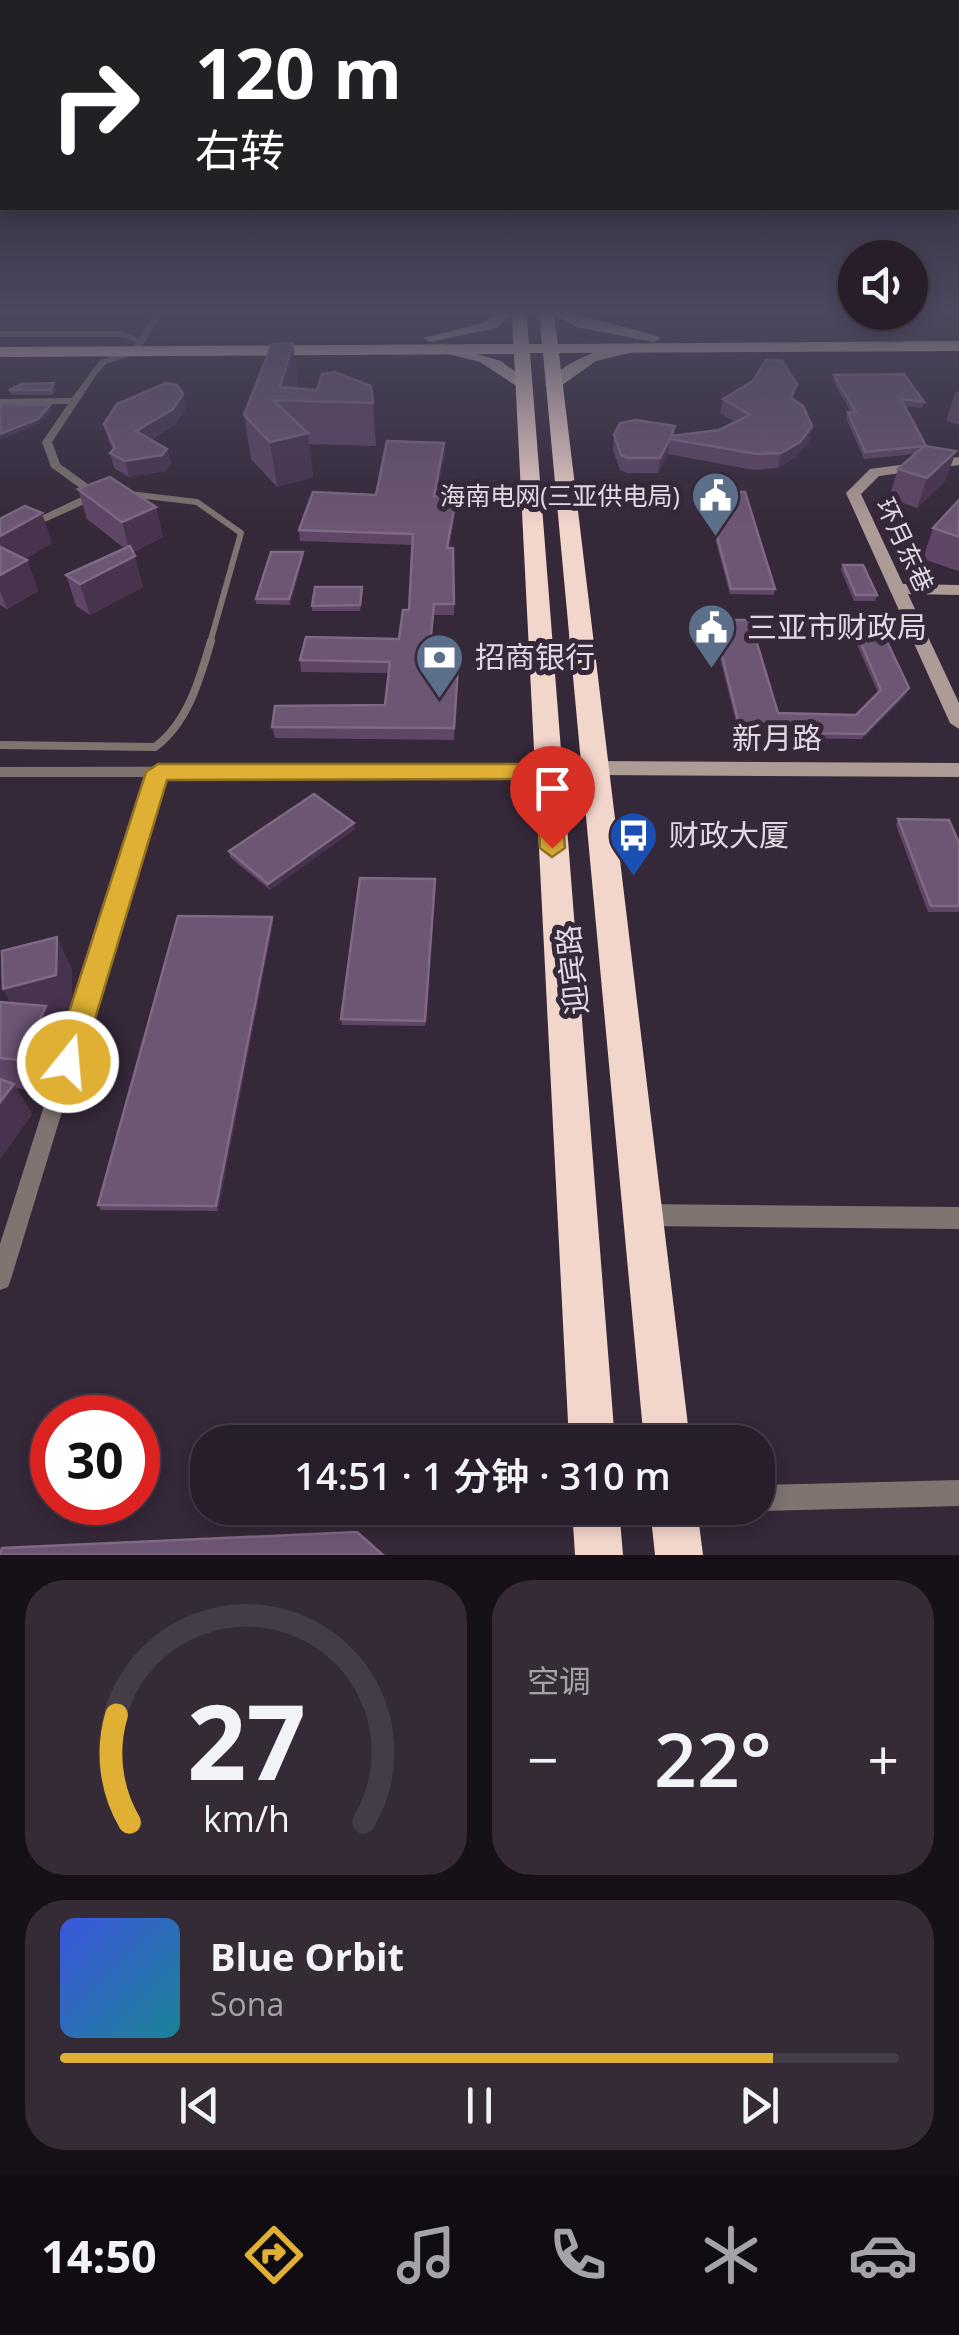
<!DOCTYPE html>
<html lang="zh">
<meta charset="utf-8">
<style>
body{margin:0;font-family:"Open Sans","Noto Sans SC",sans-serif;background:#342b37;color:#f1f3f6;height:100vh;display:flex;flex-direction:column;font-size:38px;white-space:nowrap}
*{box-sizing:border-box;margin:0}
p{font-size:32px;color:#a5a2a9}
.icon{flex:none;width:55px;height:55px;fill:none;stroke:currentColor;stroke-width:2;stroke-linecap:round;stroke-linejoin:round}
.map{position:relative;height:1555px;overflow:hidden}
.details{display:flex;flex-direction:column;gap:25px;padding:25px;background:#161018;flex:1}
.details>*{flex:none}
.guide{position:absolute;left:0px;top:0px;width:960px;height:210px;box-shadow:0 5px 15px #0003,0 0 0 2px #443c47;background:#202124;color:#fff;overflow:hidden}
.fabs{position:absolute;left:838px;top:240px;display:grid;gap:20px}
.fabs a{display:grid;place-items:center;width:90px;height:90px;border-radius:50%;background:#281e2b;box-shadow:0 5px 15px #0003,0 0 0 2px #443c47;font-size:50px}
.speed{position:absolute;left:30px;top:1395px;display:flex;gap:20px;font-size:50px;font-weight:700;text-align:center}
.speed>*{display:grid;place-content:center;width:130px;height:130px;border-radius:50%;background:#281e2b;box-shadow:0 5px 15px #0003,0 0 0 2px #443c47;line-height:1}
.speed .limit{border:15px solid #d22;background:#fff;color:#111}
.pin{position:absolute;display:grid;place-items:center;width:85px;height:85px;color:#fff;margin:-102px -42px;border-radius:50% 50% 50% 0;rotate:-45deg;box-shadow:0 0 10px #0007}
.pin .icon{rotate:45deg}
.me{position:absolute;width:110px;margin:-55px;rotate:17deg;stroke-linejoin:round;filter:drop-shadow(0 0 8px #0008)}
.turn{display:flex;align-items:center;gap:35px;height:210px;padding:0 30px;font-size:45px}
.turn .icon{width:130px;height:130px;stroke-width:2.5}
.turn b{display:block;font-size:70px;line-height:85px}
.big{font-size:75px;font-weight:600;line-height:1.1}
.details .card{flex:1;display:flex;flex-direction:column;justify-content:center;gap:15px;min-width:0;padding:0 35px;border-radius:40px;background:#342b37}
.details .dial{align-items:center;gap:0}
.dial svg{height:260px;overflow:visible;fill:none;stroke:#443c47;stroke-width:7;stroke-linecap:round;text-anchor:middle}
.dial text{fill:#f1f3f6;stroke:none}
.song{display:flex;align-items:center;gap:30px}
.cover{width:120px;height:120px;border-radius:15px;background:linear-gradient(135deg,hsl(230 70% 55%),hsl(190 70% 35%))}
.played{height:10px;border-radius:5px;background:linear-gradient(90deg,#dfb034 85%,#443c47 85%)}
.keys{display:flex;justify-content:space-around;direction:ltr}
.heat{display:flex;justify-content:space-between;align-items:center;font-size:55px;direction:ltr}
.details .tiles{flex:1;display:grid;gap:25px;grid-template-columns:1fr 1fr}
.card:last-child{grid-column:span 2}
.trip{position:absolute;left:190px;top:1425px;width:585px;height:100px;border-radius:40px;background:#281e2b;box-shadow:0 5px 15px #0003,0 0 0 2px #443c47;font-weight:600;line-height:100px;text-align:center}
.tabs{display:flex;height:160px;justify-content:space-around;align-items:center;background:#100c11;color:#a5a2a9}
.tabs .icon{width:70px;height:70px}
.tabs .on{color:#dfb034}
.tabs b{font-size:45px;color:#f1f3f6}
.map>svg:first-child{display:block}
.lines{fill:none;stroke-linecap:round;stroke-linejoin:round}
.lane-far1{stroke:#7f7470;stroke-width:6}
.lane{stroke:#7f7470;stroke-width:8}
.street{fill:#7f7470;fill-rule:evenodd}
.secondary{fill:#ad9b95;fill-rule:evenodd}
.primary{fill:#d1bab2;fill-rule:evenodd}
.highway{fill:#f2d5cb;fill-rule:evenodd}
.wall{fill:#5f4566}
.shaded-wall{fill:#48334f}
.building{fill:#6d5574;stroke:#7f6985;stroke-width:2.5}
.route{fill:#dfb034;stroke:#917222;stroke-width:2.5}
.labels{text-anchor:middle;stroke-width:10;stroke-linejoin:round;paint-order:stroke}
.far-poi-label{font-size:25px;fill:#e1d8e3;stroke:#352839;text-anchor:end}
.far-street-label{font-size:25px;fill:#e1d8e3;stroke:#352839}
.poi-label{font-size:30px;fill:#e1d8e3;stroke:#352839;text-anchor:start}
.street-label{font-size:30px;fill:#e1d8e3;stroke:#352839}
</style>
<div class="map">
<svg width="959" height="1555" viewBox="0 0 959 1555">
<rect width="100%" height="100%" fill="#352839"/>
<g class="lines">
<polyline class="lane-far1" points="129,494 197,502 241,533 210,643"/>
<path class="lane" d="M0 745 155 747C188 723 200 678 211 641"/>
<g class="street">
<polygon points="157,309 165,309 138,353 106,364 97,374 52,442 60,464 100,493 100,497 47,521 0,533 0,527 39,517 88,494 51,467 42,442 68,404 0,405 0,399 72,398 100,360 132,349 136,342 122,337 0,337 0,331 123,331 139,338"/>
<polygon points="548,766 555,771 548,776 164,777 11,1279 8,1287 0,1290 0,1244 149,777 0,777 0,767"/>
<polygon points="643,1204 959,1207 959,1229 643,1226 635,1223 632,1215 635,1207"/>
<polygon points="959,1480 959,1506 758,1511 750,1508 758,1508 758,1485"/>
</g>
<g class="secondary">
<polygon points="959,457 959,465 879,476 861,494 903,584 959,585 959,595 908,594 959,703 959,729 950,723 846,493 870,469"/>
<polygon points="594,761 959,763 959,777 594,775 584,768"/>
</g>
<g class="primary">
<polygon points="503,309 518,309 496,328 430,342 423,338 486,322"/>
<path d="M547 309C556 309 655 334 661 338L654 342 576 327Z"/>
<path d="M637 343 644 347 642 350 596 361 558 388 545 385C569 357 602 348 637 343Z"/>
<polygon points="441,344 501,361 531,384 518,387 480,362 436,351 436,345"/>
</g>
<g class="highway">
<polygon points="512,309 526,309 529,344 542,344 539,309 553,309 558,344 959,341 959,351 559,353 690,1442 644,1442 543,353 530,353 615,1442 569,1442 514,354 0,357 0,347 513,344"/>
<polygon points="572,1508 619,1508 623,1555 575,1555"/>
<polygon points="650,1508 697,1508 703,1555 655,1555"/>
</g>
</g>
<g class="wall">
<polygon points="177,309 246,309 177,311"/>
<polygon points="834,375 924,402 922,408 905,406 946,480 917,508 889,498 898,469 915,454 864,459 846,418 848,412 851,412 833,381"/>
<polygon points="298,384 297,388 373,403 376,446 309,444 313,477 277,487 251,459 244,415"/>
<polygon points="56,388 52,395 11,395 9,390"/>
<polygon points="959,390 959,425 946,421 955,393"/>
<polygon points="183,394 186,408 176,424 151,440 167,449 171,464 165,471 129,477 114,468 110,453 113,450 108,439 104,424"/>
<polygon points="723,399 794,400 812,426 809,441 796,457 778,468 754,470 668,454 658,473 627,473 620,470 613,450 614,435 675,426 674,436 719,430 735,422 720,413"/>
<polygon points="444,443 445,453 436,496 456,497 456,508 449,548 453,548 454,615 434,615 429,667 458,678 454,740 275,738 272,727 385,705 388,673 301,672 300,660 399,639 409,610 413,545 300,541 299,530 376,495"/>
<polygon points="78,489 156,507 163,537 133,552 143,587 90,615 76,606 66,575 124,548 87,519"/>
<polygon points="705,491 775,589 774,595 730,594 704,497"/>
<polygon points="959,500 959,570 958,571 923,559 933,528"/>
<polygon points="0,519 52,543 25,559 27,560 38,591 7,609 0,605"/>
<polygon points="303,558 290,605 256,604 256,599"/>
<polygon points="843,565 877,595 875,601 854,601 841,570"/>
<polygon points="363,592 360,611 312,611 312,606"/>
<polygon points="713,620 778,713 856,715 878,693 852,633 854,627 907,694 862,739 740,738 712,626"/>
<polygon points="898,819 959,843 959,912 928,912 896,825"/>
<polygon points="354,823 355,829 270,890 230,857 229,851"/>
<polygon points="435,884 425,1026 342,1025 341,1019"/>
<polygon points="272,917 273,922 218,1211 101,1210 98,1205"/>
<polygon points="72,969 72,1007 49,1013 62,1038 39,1091 16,1088 32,1114 0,1159 0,1002 11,1003 3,989"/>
</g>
<g class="shaded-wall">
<polygon points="293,343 298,384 294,400 280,387"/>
<polygon points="183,394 186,408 176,424 140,446 136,431"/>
<polygon points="50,405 52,410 39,424 0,440 0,434"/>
<polygon points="812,426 809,441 796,457 778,468 781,453"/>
<polygon points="308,433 313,477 277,487 270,442"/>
<polygon points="670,439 668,454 658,473 660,458"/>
<polygon points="444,443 445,453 434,507 434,496"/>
<polygon points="167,449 171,464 165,471 129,477 125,461"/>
<polygon points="956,451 946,480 917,508 927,478"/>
<polygon points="456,497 456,508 447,559 447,548"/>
<polygon points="156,507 163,537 130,553 122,522"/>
<polygon points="42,513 52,543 1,573 0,536"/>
<polygon points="303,552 303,558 290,605 289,599"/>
<polygon points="135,556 143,587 90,615 80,584"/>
<polygon points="27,560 38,591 7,609 0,590 0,575"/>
<polygon points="434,604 434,615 428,678 428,667"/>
<polygon points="909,688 907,694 862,739 864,734"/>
<polygon points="354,823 355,829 270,890 268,884"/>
<polygon points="272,917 273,922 218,1211 216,1206"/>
<polygon points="57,937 72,969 72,1007 49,1013 62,1038 39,1091 21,1060 20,1021 3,989"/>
<polygon points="14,1084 32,1114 0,1159 0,1102"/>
</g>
<g class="building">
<polygon points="293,343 280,387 317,390 322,374 335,372 371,386 373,403 273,400 308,433 270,442 244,415 272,344"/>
<polygon points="766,360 782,361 797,384 791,398 803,406 812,426 800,442 781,453 757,454 670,439 660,458 628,458 621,455 614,435 620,423 636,420 675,426 671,436 719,430 750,415 723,399 753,381"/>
<polygon points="904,374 924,402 901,399 926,446 865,452 848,412 856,412 834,375"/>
<polygon points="54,383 50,390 9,390 22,384"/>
<polygon points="166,383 177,385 183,394 173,409 136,431 167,449 162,455 125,461 110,453 115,448 104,424 117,404"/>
<polygon points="0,404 50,405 38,419 0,434"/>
<polygon points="387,441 444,443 434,496 456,497 447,548 453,548 454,604 434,604 428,667 458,666 454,728 272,727 275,706 385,705 390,662 300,660 306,637 399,639 403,610 409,610 413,534 299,530 313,492 376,495"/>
<polygon points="924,446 956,451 927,478 898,469"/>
<polygon points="110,477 156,507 122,522 78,489"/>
<polygon points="705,491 745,492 775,589 731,589"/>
<polygon points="959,500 959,537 933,528"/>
<polygon points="25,506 42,513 0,536 0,519"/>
<polygon points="130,546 135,556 80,584 66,575"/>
<polygon points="0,547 27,560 0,575"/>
<polygon points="271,552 303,552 289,599 256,599"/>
<polygon points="843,565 863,565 877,595 856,595"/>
<polygon points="315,587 362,587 360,605 312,606"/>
<polygon points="713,620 750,620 778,713 856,715 881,690 854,627 880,627 909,688 864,734 741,732"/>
<polygon points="314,794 354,823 268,884 229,851"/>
<polygon points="898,819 949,820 959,843 959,906 931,906"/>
<polygon points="360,878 435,879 425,1021 341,1019"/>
<polygon points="178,916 272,917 216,1206 98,1205"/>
<polygon points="57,937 56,975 3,989 2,951"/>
<polygon points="0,1002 46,1006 21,1060 0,1058"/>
<polygon points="0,1079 14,1084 0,1102"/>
<polygon points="357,1532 383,1555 0,1555 2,1548"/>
</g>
<linearGradient id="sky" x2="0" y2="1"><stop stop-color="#1d161f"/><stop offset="0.59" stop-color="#4b485f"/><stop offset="1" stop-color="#4b485f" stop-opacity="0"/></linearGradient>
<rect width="959" height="527" fill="url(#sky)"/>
<polygon class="route" points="158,764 548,764 559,772 565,848 552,857 540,848 537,779 167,780 82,1062 78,1071 68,1074 57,1071 53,1062 146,772"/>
<defs>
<symbol id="civic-pin" viewBox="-11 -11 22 30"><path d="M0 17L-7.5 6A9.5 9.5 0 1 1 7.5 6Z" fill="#5c6f8a" stroke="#352839"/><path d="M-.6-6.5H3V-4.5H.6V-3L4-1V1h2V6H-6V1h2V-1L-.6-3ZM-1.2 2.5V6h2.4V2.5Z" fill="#fff"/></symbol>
<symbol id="bank-pin" viewBox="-11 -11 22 30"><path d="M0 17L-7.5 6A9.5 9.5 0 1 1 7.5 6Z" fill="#5c6f8a" stroke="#352839"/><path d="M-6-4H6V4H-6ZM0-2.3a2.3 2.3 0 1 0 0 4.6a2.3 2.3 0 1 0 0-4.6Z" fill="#fff"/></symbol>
<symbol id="bus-pin" viewBox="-11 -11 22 30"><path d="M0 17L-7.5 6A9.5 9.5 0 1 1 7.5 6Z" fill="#1a4fb4" stroke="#352839"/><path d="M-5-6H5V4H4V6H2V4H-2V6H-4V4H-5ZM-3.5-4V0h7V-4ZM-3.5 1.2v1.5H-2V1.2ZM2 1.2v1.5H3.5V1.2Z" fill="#fff"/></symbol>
</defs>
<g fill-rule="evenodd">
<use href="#civic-pin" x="688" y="468" width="55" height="75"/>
<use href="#civic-pin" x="684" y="600" width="55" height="75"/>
<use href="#bank-pin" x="412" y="630" width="55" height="75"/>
<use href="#bus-pin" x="606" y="808" width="55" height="75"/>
</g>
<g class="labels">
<g class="far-poi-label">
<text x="680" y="505">海南电网(三亚供电局)</text>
</g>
<g class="far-street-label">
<text transform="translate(905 545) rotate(65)" y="9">环月东巷</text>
</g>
<g class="poi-label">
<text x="747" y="638">三亚市财政局</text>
<text x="475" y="668">招商银行</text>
<text x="669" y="846">财政大厦</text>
</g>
<g class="street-label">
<text x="777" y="749">新月路</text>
<text transform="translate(573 970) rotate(-96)" y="10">迎宾路</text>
</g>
</g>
</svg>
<div class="fabs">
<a><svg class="icon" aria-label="sound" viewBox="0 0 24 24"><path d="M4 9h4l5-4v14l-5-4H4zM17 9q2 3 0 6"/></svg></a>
</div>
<div class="speed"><div class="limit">30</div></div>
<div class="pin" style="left:552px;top:848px;background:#d93025"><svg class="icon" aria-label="arrive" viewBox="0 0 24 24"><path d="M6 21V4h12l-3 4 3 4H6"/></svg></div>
<svg class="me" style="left:68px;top:1062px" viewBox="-20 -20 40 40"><circle r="17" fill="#dfb034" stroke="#fff" stroke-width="3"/><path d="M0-11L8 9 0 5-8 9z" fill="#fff"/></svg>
<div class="trip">14:51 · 1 分钟 · 310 m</div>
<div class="guide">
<div class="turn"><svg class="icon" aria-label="right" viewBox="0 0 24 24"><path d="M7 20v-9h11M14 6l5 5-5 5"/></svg><div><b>120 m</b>右转</div></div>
</div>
</div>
<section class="details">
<div class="tiles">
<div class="card dial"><svg viewBox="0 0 100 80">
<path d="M14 69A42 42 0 1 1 86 69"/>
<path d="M14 69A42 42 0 0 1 10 36" stroke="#dfb034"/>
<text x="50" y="56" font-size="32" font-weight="700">27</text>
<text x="50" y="72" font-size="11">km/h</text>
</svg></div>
<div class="card"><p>空调</p>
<div class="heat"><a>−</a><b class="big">22°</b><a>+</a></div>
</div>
<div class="card">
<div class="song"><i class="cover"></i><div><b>Blue Orbit</b><p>Sona</p></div></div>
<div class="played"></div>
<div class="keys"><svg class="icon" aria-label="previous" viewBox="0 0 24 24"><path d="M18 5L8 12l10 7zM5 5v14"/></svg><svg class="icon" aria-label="pause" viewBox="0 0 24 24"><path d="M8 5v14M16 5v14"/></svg><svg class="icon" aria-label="next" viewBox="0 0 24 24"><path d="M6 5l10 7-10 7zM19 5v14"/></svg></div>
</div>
</div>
</section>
<nav class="tabs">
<b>14:50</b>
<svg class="icon on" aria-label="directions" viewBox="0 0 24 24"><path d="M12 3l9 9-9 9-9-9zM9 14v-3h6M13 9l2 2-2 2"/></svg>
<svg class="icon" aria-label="music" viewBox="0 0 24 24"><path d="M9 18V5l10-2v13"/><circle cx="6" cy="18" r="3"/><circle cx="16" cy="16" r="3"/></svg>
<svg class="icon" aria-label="phone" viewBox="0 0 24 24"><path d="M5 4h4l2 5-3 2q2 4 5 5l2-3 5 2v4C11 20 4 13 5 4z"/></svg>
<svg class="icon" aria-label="climate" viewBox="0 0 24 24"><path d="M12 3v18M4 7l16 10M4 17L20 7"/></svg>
<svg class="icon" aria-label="car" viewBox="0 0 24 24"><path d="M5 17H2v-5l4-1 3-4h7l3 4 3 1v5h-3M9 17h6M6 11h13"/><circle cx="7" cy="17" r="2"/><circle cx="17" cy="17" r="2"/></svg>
</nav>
